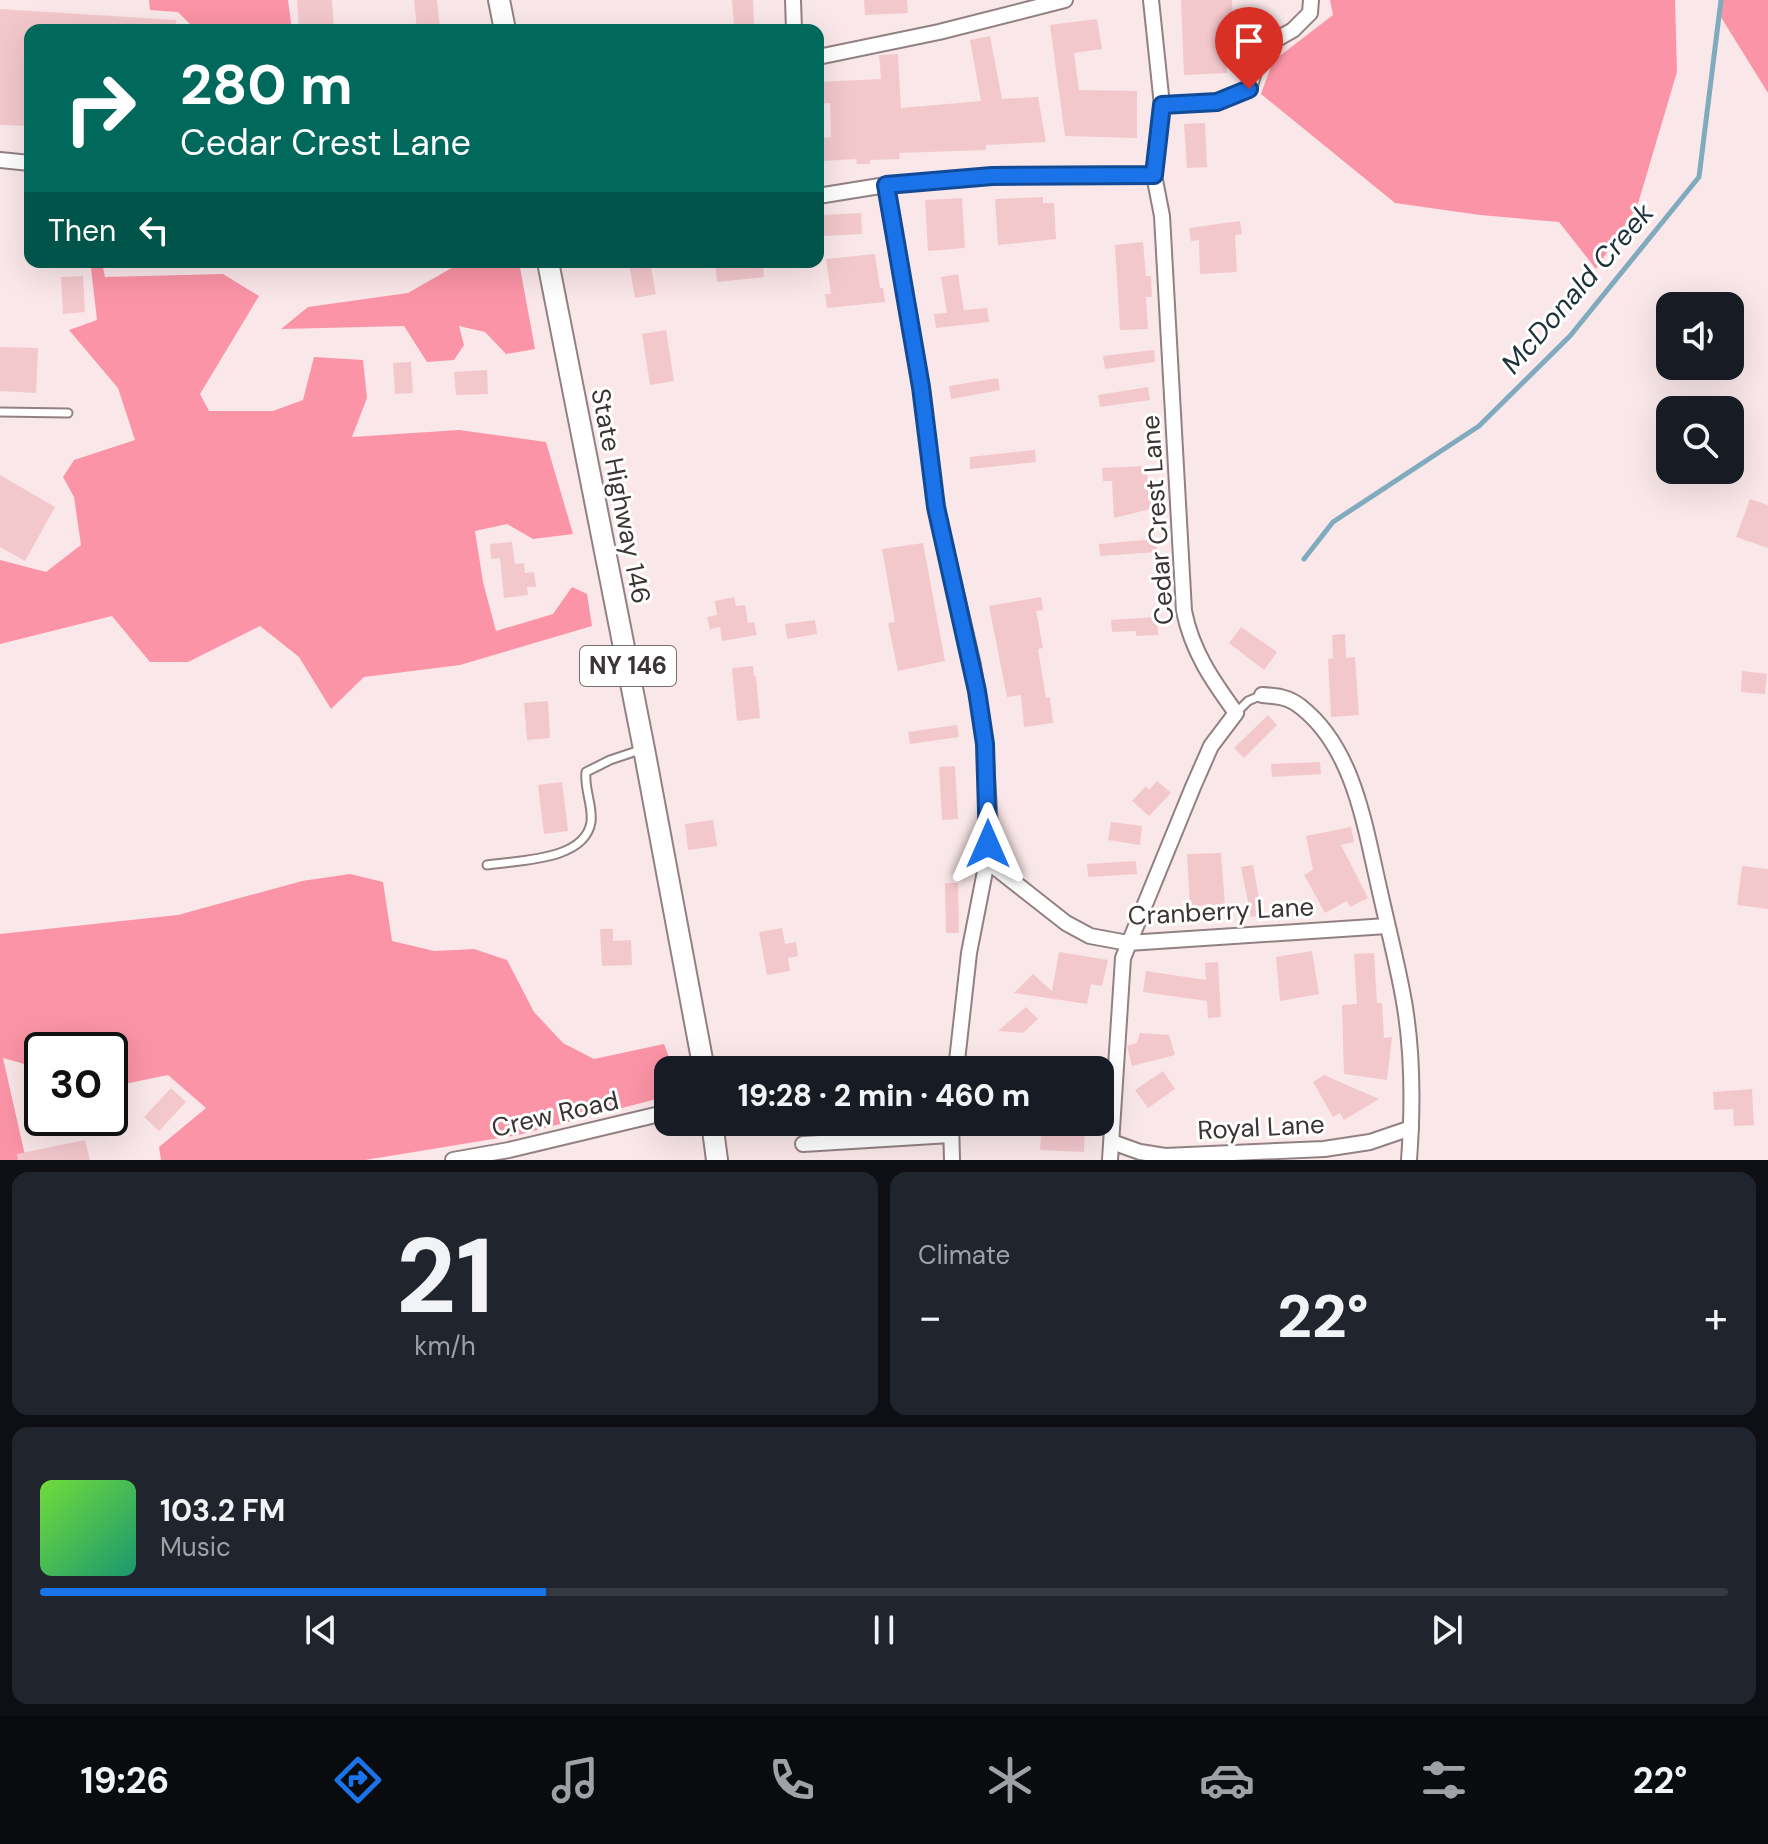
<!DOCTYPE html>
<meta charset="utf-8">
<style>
body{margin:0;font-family:"DM Sans",sans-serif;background:#20242c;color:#f1f3f6;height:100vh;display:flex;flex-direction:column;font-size:30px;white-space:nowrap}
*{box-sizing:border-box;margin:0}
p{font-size:26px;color:#9ea1a6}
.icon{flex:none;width:44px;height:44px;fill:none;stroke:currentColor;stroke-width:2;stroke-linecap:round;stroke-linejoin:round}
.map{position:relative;height:1160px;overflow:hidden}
.sheet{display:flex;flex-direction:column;gap:12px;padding:12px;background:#0d0f14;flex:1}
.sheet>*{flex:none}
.hud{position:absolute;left:24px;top:24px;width:800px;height:244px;border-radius:16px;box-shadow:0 8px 32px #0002;background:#00695c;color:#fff;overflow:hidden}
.controls{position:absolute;left:1656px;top:292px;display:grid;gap:16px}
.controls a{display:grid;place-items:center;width:88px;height:88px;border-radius:16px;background:#171b24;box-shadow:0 8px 32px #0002;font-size:40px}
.speed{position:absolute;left:24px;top:1032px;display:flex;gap:16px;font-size:40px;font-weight:700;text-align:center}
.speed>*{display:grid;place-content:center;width:104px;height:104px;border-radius:50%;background:#171b24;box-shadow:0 8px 32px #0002;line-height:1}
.speed .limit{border:4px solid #111;border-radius:12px;background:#fff;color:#111}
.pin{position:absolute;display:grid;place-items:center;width:68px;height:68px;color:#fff;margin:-82px -34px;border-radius:50% 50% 50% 0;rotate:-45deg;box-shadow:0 0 8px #0007}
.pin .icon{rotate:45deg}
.me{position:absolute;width:88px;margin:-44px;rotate:0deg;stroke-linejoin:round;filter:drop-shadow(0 0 6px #0008)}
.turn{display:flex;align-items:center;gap:28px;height:168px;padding:0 24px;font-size:36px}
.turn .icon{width:104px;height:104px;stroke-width:2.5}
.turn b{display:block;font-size:56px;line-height:68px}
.then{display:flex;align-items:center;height:76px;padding:0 24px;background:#0003;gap:16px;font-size:30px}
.big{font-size:60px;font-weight:800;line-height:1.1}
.sheet .widget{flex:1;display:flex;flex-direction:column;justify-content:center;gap:12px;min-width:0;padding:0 28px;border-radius:16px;background:#20242c}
.sheet .dial{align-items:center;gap:0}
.dial b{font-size:104px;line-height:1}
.song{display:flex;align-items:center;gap:24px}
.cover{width:96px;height:96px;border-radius:12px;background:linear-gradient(135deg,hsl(100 70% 55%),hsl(160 70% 35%))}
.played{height:8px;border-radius:4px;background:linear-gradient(90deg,#1a73e8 30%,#363941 30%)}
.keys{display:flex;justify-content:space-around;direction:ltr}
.heat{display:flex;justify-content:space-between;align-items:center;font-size:44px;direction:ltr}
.sheet .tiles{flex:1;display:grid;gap:12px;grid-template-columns:1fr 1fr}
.widget:last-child{grid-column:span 2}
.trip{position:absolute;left:654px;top:1056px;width:460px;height:80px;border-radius:16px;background:#171b24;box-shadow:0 8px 32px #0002;font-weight:800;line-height:80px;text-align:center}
.dock{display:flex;height:128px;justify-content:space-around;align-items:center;background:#090b0e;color:#9ea1a6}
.dock .icon{width:56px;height:56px}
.dock .selected{color:#1a73e8}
.dock b{font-size:36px;color:#f1f3f6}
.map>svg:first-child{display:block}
.forest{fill:#fb94a6}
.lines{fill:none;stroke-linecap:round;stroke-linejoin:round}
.stream{stroke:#80aabd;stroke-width:5}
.building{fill:#f3c8cd}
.service-casing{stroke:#928183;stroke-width:11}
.minor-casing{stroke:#928183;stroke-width:18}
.primary-casing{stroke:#928183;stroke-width:24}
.service{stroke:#fff;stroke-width:7}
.minor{stroke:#fff;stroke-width:14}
.primary{stroke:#fff;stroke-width:20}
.route-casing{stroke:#114b97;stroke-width:20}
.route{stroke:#1a73e8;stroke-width:14}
.labels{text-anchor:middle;stroke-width:6;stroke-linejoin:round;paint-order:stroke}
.shield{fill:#fff;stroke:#767171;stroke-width:2}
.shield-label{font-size:24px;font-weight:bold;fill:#3b3434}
.street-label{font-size:26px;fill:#3b3434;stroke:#fff}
.water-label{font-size:28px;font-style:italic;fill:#1d313a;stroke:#fff}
</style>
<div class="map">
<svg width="1768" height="1160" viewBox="0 0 1768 1160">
<rect width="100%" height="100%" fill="#fae7e9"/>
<g class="forest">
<polygon points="149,0 288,0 292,30 239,30 239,25 190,24 178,12 150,10"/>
<polygon points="1330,0 1675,0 1677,72 1637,207 1596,269 1559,222 1480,215 1395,203 1261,94 1273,61 1333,15"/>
<polygon points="1721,0 1768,0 1768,93 1719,14"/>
<polygon points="54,262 102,262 105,277 223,274 259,296 200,394 209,411 273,411 303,400 314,357 363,360 367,398 352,437 459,430 546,442 573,534 533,539 507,524 475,531 483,582 496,631 553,614 572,587 587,594 592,626 460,665 364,677 331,709 299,657 260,626 188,662 150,662 112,616 0,644 0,560 46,572 81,545 74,497 63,477 74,460 135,440 118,388 69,330 97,320 91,268"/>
<polygon points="462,262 519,262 535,349 506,354 485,332 459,326 464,345 454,360 427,362 404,326 281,329 308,307 408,293"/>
<polygon points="350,874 383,882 392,941 434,951 474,949 507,960 534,1012 563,1043 594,1059 664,1044 674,1070 668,1070 668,1096 518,1135 365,1160 161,1160 159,1147 206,1108 168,1075 110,1087 110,1050 42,1050 42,1069 3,1058 26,1160 0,1160 0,934 178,915 302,881"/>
</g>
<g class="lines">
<polyline class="stream" points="1304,559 1333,522 1479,426 1570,336 1699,177 1721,0"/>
</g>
<g class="building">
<polygon points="297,0 332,0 334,30 299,30"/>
<polygon points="414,0 437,0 440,28 417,30"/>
<polygon points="732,0 753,0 754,24 734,25"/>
<polygon points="864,0 907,0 908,13 865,15"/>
<polygon points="1181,0 1232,0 1234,36 1225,37 1227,73 1184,75"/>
<polygon points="0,9 176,20 176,30 30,30 30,126 0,125"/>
<polygon points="1097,19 1102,49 1074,53 1079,90 1137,91 1137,138 1065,136 1050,25"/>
<polygon points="990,36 1002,99 1038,97 1046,142 986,145 986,150 899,153 900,159 870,160 870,164 857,164 856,159 824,161 823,138 831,137 830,103 818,104 818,82 881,79 879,55 898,54 901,108 981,101 970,40"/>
<polygon points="1205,123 1207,167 1187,168 1184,124"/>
<polygon points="1043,197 1043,203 1054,203 1056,239 998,245 995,199"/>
<polygon points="962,198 965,248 928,251 925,200"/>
<polygon points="861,213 862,234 824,236 823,215"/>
<polygon points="1240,221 1242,234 1235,235 1237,272 1200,274 1199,240 1191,241 1189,228"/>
<polygon points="1143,242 1146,276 1151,276 1152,297 1146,297 1148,329 1120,330 1115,245"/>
<polygon points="875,254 880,288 883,288 885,302 827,308 825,294 831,294 826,259"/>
<polygon points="638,262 650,262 656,294 635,298 629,264"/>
<polygon points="715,262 763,262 764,277 717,282"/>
<polygon points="958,274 964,310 987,308 989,322 936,328 934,314 947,313 941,277"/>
<polygon points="83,276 85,312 63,314 61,277"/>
<polygon points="666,330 674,381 650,385 642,334"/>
<polygon points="0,347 38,348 36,393 0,391"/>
<polygon points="1154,350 1155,362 1105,369 1103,356"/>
<polygon points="411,362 413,393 395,394 393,363"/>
<polygon points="487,370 488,394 456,395 454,372"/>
<polygon points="998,378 1000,390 951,399 949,386"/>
<polygon points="1148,387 1150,400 1100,407 1098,395"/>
<polygon points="1035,450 1036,462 970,469 970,457"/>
<polygon points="1145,466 1155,508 1114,518 1112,481 1103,481 1102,468"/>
<polygon points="0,475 55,507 25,561 0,547"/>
<polygon points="1750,499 1768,505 1768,548 1736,537"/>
<polygon points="1156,539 1157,552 1100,556 1099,544"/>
<polygon points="512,542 515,564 524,563 525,573 534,572 536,587 527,587 528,595 504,598 500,558 491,559 490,544"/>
<polygon points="923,543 945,661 898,671 888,623 895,622 882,549"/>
<polygon points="734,597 736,606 745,605 748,623 754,622 757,635 722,641 720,627 710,629 707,617 717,615 715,601"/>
<polygon points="1041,597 1043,610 1036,611 1043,648 1038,649 1046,698 1050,697 1053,723 1024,727 1021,695 1007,697 989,606"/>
<polygon points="1157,617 1158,635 1136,636 1136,631 1112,632 1111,620"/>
<polygon points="815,620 817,634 787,639 785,624"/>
<polygon points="1241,627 1277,652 1264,670 1229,643"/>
<polygon points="1345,634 1346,658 1355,657 1359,715 1331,717 1328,659 1333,658 1332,635"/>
<polygon points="753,666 754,676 756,676 760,718 737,721 732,668"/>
<polygon points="1742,671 1767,674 1765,694 1741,692"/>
<polygon points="548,701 550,738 527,740 524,703"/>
<polygon points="1268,715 1277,725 1244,758 1234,748"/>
<polygon points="957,725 959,737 910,744 908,732"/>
<polygon points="1320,762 1321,774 1272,777 1271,764"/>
<polygon points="955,766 958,819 942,820 939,767"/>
<polygon points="1157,781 1171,793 1149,816 1132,801 1146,786 1149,790"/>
<polygon points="562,782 568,831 544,834 538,785"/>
<polygon points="713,820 717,846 688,850 685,824"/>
<polygon points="1111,822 1142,826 1140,845 1108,840"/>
<polygon points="1351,827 1354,842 1341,845 1368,898 1350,907 1347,901 1325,913 1304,875 1313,870 1306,836"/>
<polygon points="1221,853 1225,905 1190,906 1187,854"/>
<polygon points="1136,861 1137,874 1088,877 1087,864"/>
<polygon points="1253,865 1262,915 1251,917 1241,867"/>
<polygon points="1742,866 1768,869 1768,909 1737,905"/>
<polygon points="945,883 958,883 959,933 946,933"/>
<polygon points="782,928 785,944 796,942 798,956 788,958 790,971 767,975 759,932"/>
<polygon points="600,929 613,929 613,941 631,940 632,965 602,966"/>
<polygon points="1312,951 1319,994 1280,1001 1276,957"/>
<polygon points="1059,952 1108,960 1102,986 1091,984 1087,1004 1014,993 1033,974 1052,991"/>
<polygon points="1374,953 1377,1003 1382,1003 1384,1038 1392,1037 1387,1080 1344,1074 1342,1005 1357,1004 1354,954"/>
<polygon points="1218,962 1221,1017 1208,1018 1207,1001 1143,992 1146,971 1206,980 1205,963"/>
<polygon points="1026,1007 1038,1019 1023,1033 998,1031"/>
<polygon points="1140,1033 1169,1035 1175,1055 1132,1066 1127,1046 1137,1043"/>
<polygon points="1163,1071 1175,1089 1148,1108 1135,1090"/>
<polygon points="1324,1075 1379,1099 1344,1120 1340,1113 1333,1117 1313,1082"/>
<polygon points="171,1088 186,1102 159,1131 144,1117"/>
<polygon points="1752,1089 1754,1125 1734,1126 1733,1109 1714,1110 1713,1092"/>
<polygon points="1042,1122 1085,1122 1084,1152 1040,1150"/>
<polygon points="85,1140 90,1160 18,1160 17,1154"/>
</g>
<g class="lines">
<defs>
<g id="service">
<polyline points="0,412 68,413"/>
<polyline points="1236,713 1248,701 1262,695"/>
<path d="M487 865C518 860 585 861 591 822 593 805 584 789 586 772L610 760 643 749"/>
</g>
<g id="minor">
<polyline points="793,0 794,30"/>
<polyline points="1151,0 1162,105 1154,175"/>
<polyline points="818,57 939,32 1065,0"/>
<polyline points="1162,105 1217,102 1249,89 1261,48 1293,30 1310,13 1311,0"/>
<polyline points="0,160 30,163"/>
<polyline points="886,185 921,387 936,507 973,665 985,744 990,826 987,861 969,953 956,1070"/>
<path d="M818 196 886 185 992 176 1154 175 1162 216 1184 611C1192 651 1212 680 1236 713L1211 746 1193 787 1123 958 1110 1160"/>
<path d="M1262 695C1277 696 1289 697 1301 707 1353 748 1364 822 1378 883 1386 920 1396 958 1403 996 1413 1049 1413 1106 1409 1160"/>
<polyline points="987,861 1066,923 1090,936 1128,943 1387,926"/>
<polyline points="951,1122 952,1160"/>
<polyline points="1112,1142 1140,1152 1165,1156 1324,1149 1370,1142 1411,1128"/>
<polyline points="803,1144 950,1135"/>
<polyline points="453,1160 509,1150 668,1112"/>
</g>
<g id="primary">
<polyline points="499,0 505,30"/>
<polyline points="548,262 644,749 704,1070"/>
<polyline points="712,1122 717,1160"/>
</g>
</defs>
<use href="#service" class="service-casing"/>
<use href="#minor" class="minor-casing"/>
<use href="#primary" class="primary-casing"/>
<use href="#service" class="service"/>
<use href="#minor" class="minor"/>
<use href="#primary" class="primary"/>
</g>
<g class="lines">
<defs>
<polyline id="route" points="988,844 985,744 977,691 936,507 921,387 886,185 992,176 1154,175 1162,105 1217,102 1249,89"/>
</defs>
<use href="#route" class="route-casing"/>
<use href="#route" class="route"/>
</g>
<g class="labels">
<rect class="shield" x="580" y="646" width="96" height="40" rx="6"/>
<g class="shield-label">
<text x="628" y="674">NY 146</text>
</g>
<g class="street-label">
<text transform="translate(621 496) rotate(79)" y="9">State Highway 146</text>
<text transform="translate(1157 520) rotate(-94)" y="9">Cedar Crest Lane</text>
<text transform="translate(1221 911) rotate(-3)" y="9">Cranberry Lane</text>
<text transform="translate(555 1114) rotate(-13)" y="9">Crew Road</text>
<text transform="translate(1261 1127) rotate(-3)" y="9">Royal Lane</text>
</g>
<g class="water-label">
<text transform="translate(1577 288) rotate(-49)" y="10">McDonald Creek</text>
</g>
</g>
</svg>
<div class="controls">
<a><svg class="icon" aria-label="sound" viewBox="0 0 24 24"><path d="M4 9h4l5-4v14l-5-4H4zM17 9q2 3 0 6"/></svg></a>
<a><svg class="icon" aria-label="search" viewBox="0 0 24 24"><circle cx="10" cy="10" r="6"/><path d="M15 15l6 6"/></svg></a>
</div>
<div class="speed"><div class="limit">30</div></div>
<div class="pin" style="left:1249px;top:89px;background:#d93025"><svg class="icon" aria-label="arrive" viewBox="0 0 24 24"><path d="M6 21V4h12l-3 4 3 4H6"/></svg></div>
<svg class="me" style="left:988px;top:844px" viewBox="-20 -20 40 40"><path d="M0-17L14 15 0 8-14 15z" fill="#1a73e8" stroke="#fff" stroke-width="4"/></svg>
<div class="trip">19:28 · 2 min · 460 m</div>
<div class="hud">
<div class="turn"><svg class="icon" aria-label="right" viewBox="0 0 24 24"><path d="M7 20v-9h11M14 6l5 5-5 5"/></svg><div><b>280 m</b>Cedar Crest Lane</div></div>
<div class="then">Then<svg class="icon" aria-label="left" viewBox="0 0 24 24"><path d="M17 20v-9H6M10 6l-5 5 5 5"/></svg></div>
</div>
</div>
<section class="sheet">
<div class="tiles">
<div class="widget dial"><b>21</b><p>km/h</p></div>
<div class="widget"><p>Climate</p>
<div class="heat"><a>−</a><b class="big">22°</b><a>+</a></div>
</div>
<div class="widget">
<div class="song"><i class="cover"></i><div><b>103.2 FM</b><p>Music</p></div></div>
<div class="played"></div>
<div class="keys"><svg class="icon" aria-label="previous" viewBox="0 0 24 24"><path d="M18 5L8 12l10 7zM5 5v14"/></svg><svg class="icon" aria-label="pause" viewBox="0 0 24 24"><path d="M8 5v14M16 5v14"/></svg><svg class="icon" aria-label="next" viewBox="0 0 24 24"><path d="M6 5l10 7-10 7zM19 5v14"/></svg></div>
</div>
</div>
</section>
<nav class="dock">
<b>19:26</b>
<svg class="icon selected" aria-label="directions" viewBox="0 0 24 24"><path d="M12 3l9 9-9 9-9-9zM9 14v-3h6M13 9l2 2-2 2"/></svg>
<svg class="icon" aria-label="music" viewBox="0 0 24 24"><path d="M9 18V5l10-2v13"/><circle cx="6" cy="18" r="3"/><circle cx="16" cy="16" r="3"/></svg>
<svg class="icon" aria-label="phone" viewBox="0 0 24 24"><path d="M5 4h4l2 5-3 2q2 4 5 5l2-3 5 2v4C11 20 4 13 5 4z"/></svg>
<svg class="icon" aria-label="climate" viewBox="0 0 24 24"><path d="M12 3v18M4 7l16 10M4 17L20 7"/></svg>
<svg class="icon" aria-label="car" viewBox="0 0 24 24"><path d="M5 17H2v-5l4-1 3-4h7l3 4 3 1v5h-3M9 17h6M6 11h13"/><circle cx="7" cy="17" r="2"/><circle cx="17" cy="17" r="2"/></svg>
<svg class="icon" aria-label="filters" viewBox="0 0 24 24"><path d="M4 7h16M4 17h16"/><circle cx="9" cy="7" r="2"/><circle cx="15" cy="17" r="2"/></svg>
<b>22°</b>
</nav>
